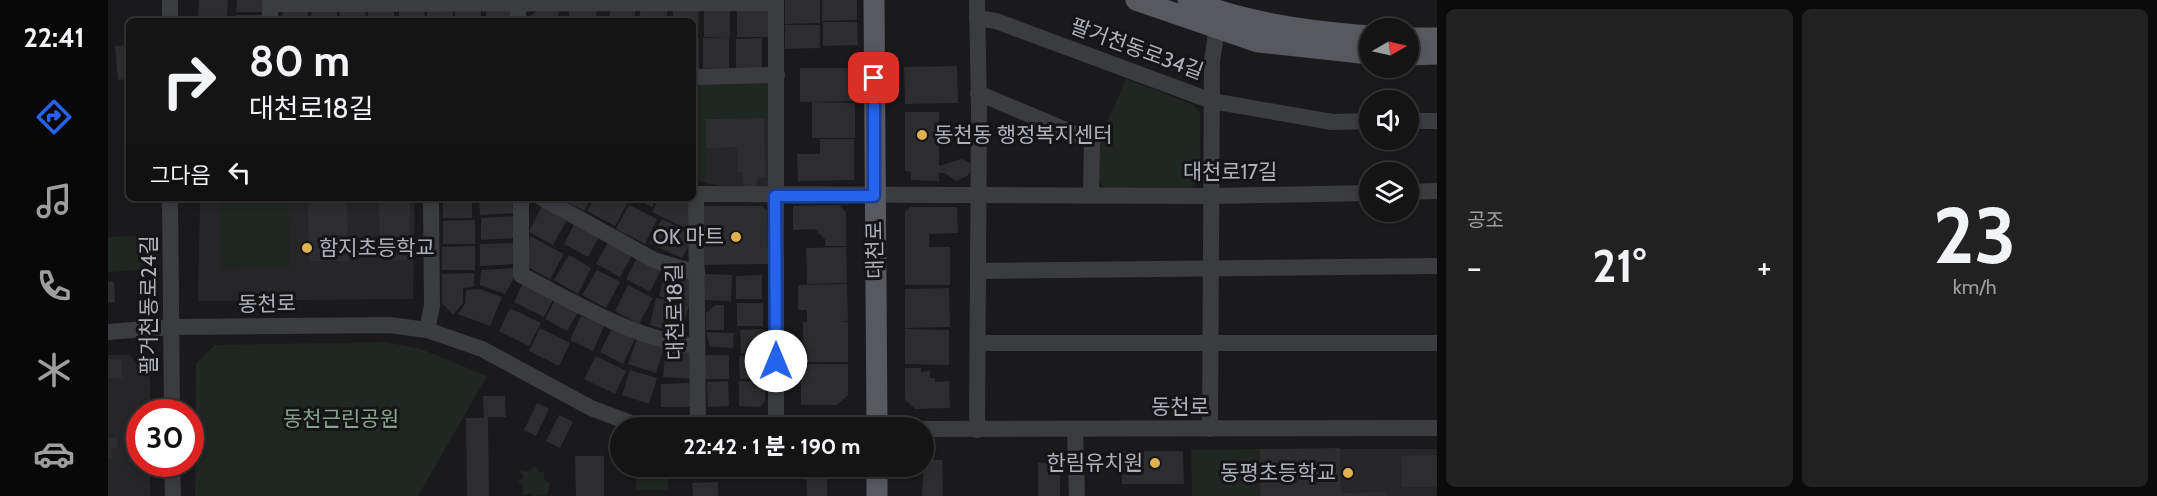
<!DOCTYPE html>
<html lang="ko">
<meta charset="utf-8">
<style>
body{margin:0;font-family:Cabin,"Noto Sans KR",sans-serif;background:#212122;color:#f1f3f6;height:100vh;display:flex;flex-direction:column;font-size:22px;white-space:nowrap}
*{box-sizing:border-box;margin:0}
p{font-size:20px;color:#9d9ea0}
.icon{flex:none;width:33px;height:33px;fill:none;stroke:currentColor;stroke-width:2;stroke-linecap:round;stroke-linejoin:round}
.map{position:relative;flex:1;overflow:hidden}
.panel{display:flex;flex-direction:column;gap:9px;padding:9px;background:#0b0b0c;width:720px}
.panel>*{flex:none}
.banner{position:absolute;left:18px;top:18px;width:570px;height:183px;border-radius:9px;box-shadow:0 3px 9px #0003,0 0 0 2px #333334;background:#141415;color:#f1f3f6;overflow:hidden}
.needle{width:39px;rotate:81deg}
.tools{position:absolute;left:1251px;top:18px;display:grid;gap:12px}
.tools a{display:grid;place-items:center;width:60px;height:60px;border-radius:50%;background:#141415;box-shadow:0 3px 9px #0003,0 0 0 2px #333334;font-size:30px}
.speed{position:absolute;left:18px;top:399px;display:flex;gap:12px;font-size:30px;font-weight:700;text-align:center}
.speed>*{display:grid;place-content:center;width:78px;height:78px;border-radius:50%;background:#141415;box-shadow:0 3px 9px #0003,0 0 0 2px #333334;line-height:1}
.speed .limit{border:9px solid #d22;background:#fff;color:#111}
.pin{position:absolute;display:grid;place-items:center;width:51px;height:51px;color:#fff;margin:-26px;border-radius:12px;box-shadow:0 3px 9px #0006}
.me{position:absolute;width:66px;margin:-33px;rotate:0deg;stroke-linejoin:round;filter:drop-shadow(0 0 4px #0008)}
.turn{display:flex;align-items:center;gap:21px;height:126px;padding:0 24px;font-size:27px}
.turn .icon{width:78px;height:78px;stroke-width:2.5}
.turn b{display:block;font-size:42px;line-height:51px}
.then{display:flex;align-items:center;height:57px;padding:0 24px;background:#0003;gap:12px;font-size:22px}
.big{font-size:45px;font-weight:800;line-height:1.1}
.panel .card{flex:1;display:flex;flex-direction:column;justify-content:center;gap:9px;min-width:0;padding:0 21px;border-radius:9px;background:#212122}
.panel .dial{align-items:center;gap:0}
.dial b{font-size:78px;line-height:1}
.heat{display:flex;justify-content:space-between;align-items:center;font-size:33px;direction:ltr}
.panel .tiles{flex:1;display:grid;gap:9px;grid-template-columns:repeat(2,1fr)}
.trip{position:absolute;left:502px;top:417px;width:324px;height:60px;border-radius:30px;background:#141415;box-shadow:0 3px 9px #0003,0 0 0 2px #333334;font-weight:800;line-height:60px;text-align:center}
main{display:flex;flex:1;min-height:0}
.tabs{display:flex;flex-direction:column;width:108px;justify-content:space-around;align-items:center;background:#080808;color:#9d9ea0}
.tabs .icon{width:42px;height:42px}
.tabs .current{color:#2563eb}
.tabs b{font-size:27px;color:#f1f3f6}
.map>svg:first-child{display:block}
.built{fill:#262628}
.green{fill:#202621}
.building{fill:#2d2d2f}
.lines{fill:none;stroke-linecap:round;stroke-linejoin:round}
.minor{stroke:#3b3c40;stroke-width:16}
.major{stroke:#57595f;stroke-width:21}
.route-casing{stroke:#184099;stroke-width:15}
.route{stroke:#2563eb;stroke-width:10}
.poi-dot{fill:#e0b14d;stroke:#151517;stroke-width:2}
.labels{text-anchor:middle;stroke-width:6;stroke-linejoin:round;paint-order:stroke}
.street-label{font-size:21px;fill:#aeb1ba;stroke:#151517}
.poi-label{font-size:21px;fill:#aeb1ba;stroke:#151517;text-anchor:end}
.park-label{font-size:21px;fill:#87a389;stroke:#151517}
</style>
<main>
<nav class="tabs">
<b>22:41</b>
<svg class="icon current" aria-label="directions" viewBox="0 0 24 24"><path d="M12 3l9 9-9 9-9-9zM9 14v-3h6M13 9l2 2-2 2"/></svg>
<svg class="icon" aria-label="music" viewBox="0 0 24 24"><path d="M9 18V5l10-2v13"/><circle cx="6" cy="18" r="3"/><circle cx="16" cy="16" r="3"/></svg>
<svg class="icon" aria-label="phone" viewBox="0 0 24 24"><path d="M5 4h4l2 5-3 2q2 4 5 5l2-3 5 2v4C11 20 4 13 5 4z"/></svg>
<svg class="icon" aria-label="climate" viewBox="0 0 24 24"><path d="M12 3v18M4 7l16 10M4 17L20 7"/></svg>
<svg class="icon" aria-label="car" viewBox="0 0 24 24"><path d="M5 17H2v-5l4-1 3-4h7l3 4 3 1v5h-3M9 17h6M6 11h13"/><circle cx="7" cy="17" r="2"/><circle cx="17" cy="17" r="2"/></svg>
</nav>
<div class="map">
<svg width="1329" height="496" viewBox="0 0 1329 496">
<rect width="100%" height="100%" fill="#1a1a1c"/>
<g class="built">
<polygon points="662,118 662,189 638,191 598,183 598,119"/>
<polygon points="92,198 307,198 305,299 90,301"/>
<polygon points="0,355 21,355 42,376 42,412 32,412 32,464 42,464 42,496 0,496"/>
<polygon points="1150,449 1329,449 1329,496 1151,496"/>
</g>
<g class="green">
<polygon points="1018,79 1084,104 1092,113 1092,177 1082,189 997,188 990,180 990,144"/>
<polygon points="661,82 662,118 598,119 598,183 585,178 585,83"/>
<polygon points="112,198 181,198 182,268 114,270"/>
<polygon points="34,236 35,270 0,272 0,237"/>
<polygon points="277,342 313,349 379,376 310,496 87,496 88,363 107,345"/>
<polygon points="1150,449 1151,496 1084,496 1083,450"/>
<polygon points="427,466 431,472 436,472 436,480 442,483 439,495 426,496 422,493 414,496 415,486 409,482 416,478 412,470 419,472"/>
<rect x="528" y="470" width="32" height="20"/>
</g>
<g class="building">
<polygon points="91,0 120,0 119,18 90,18"/>
<polygon points="129,0 158,0 157,12 128,12"/>
<polygon points="677,0 712,0 712,23 677,24"/>
<polygon points="714,0 749,0 749,20 714,21"/>
<polygon points="286,4 286,21 260,21 260,5"/>
<polygon points="200,5 200,21 174,21 175,6"/>
<polygon points="204,5 229,5 229,21 203,21"/>
<polygon points="232,5 258,5 257,21 231,21"/>
<polygon points="291,5 317,5 316,21 291,21"/>
<polygon points="345,6 345,21 319,21 319,7"/>
<polygon points="373,6 373,21 347,21 347,7"/>
<polygon points="502,6 527,6 527,21 501,21"/>
<rect x="532" y="6" width="27" height="15"/>
<polygon points="565,6 591,6 590,37 585,37 585,21 565,21"/>
<polygon points="622,6 622,37 596,37 596,7"/>
<polygon points="655,6 663,14 664,37 629,37 629,7"/>
<polygon points="404,7 404,21 378,21 378,8"/>
<polygon points="451,7 450,21 424,21 423,15 433,8"/>
<polygon points="461,7 489,7 488,21 461,21"/>
<rect x="128" y="15" width="29" height="6"/>
<polygon points="715,22 749,22 750,45 715,46"/>
<polygon points="677,25 712,25 712,48 677,49"/>
<polygon points="621,37 621,68 595,68 595,38"/>
<rect x="585" y="38" width="6" height="31"/>
<polygon points="654,38 654,69 628,69 628,39"/>
<polygon points="21,45 21,79 10,80 7,46"/>
<polygon points="849,66 850,103 797,104 796,67"/>
<polygon points="692,68 747,68 748,101 692,102"/>
<polygon points="704,102 747,103 747,138 704,138"/>
<polygon points="797,112 831,112 831,166 854,159 862,163 863,170 859,176 848,181 837,173 831,173 831,181 803,180 803,172 797,171"/>
<polygon points="656,118 657,177 649,177 648,186 635,186 635,172 630,172 629,147 598,148 598,119"/>
<polygon points="712,139 746,139 746,180 690,181 689,154 712,154"/>
<polygon points="200,198 239,198 240,261 201,261"/>
<polygon points="271,198 302,198 302,260 272,260"/>
<rect x="335" y="198" width="29" height="20"/>
<polygon points="371,198 408,199 408,213 372,215"/>
<polygon points="452,198 483,198 476,211"/>
<polygon points="486,198 512,198 520,202 507,226 479,211"/>
<polygon points="527,198 549,198 544,207"/>
<polygon points="551,198 580,198 581,230 544,212"/>
<polygon points="437,200 462,214 445,245 421,232"/>
<polygon points="521,205 549,219 537,244 508,229"/>
<polygon points="731,205 738,213 738,246 717,246 717,239 707,229 685,230 685,206"/>
<polygon points="596,206 654,206 659,210 660,264 597,265"/>
<polygon points="803,207 849,207 850,233 821,234 821,247 842,247 842,285 797,285 797,212"/>
<polygon points="408,216 407,238 373,240 373,218"/>
<polygon points="469,219 494,232 480,257 456,244"/>
<polygon points="554,219 586,235 574,258 541,243"/>
<polygon points="367,220 367,244 335,244 335,221"/>
<polygon points="422,236 456,254 442,279 418,266"/>
<polygon points="502,239 526,252 512,277 488,264"/>
<polygon points="410,243 410,264 372,266 372,244"/>
<polygon points="367,246 367,270 334,270 334,247"/>
<polygon points="738,247 739,283 699,284 698,248"/>
<polygon points="531,253 555,266 542,292 518,279"/>
<polygon points="461,255 483,268 470,294 446,280"/>
<polygon points="407,268 407,276 397,294 372,285 373,270"/>
<polygon points="558,268 589,273 582,305 551,296"/>
<polygon points="489,270 512,282 498,308 474,295"/>
<polygon points="366,273 366,287 355,288 355,303 345,315 334,303 334,274"/>
<polygon points="597,274 624,275 623,301 596,300"/>
<polygon points="654,275 654,299 628,299 628,276"/>
<polygon points="417,279 448,294 436,317 406,302"/>
<polygon points="0,282 6,282 7,302 0,302"/>
<polygon points="739,284 740,321 730,322 740,322 740,362 691,362 691,353 695,352 695,322 699,322 699,310 690,310 690,285"/>
<polygon points="520,285 545,298 531,324 507,311"/>
<polygon points="841,288 842,327 797,328 797,289"/>
<polygon points="372,289 394,297 382,326 350,314 357,304 358,290"/>
<polygon points="449,296 472,309 459,331 437,319"/>
<polygon points="548,298 581,305 573,334 542,325"/>
<rect x="629" y="303" width="26" height="23"/>
<polygon points="607,305 616,305 616,330 598,330 598,313"/>
<polygon points="402,308 433,323 421,346 391,331"/>
<polygon points="473,316 496,326 485,351 462,340"/>
<polygon points="432,328 462,343 451,366 421,351"/>
<polygon points="504,328 527,339 515,364 492,352"/>
<polygon points="656,329 656,352 633,353 632,330"/>
<polygon points="797,329 841,330 841,365 797,364"/>
<polygon points="598,332 626,333 625,348 602,347"/>
<polygon points="529,338 556,347 548,373 520,364"/>
<polygon points="558,347 587,350 585,379 555,377"/>
<rect x="597" y="355" width="24" height="24"/>
<polygon points="655,355 656,378 632,379 631,356"/>
<polygon points="488,356 518,371 507,394 476,379"/>
<rect x="0" y="359" width="14" height="19"/>
<polygon points="693,364 740,364 740,395 729,405 693,405"/>
<polygon points="797,368 813,368 813,372 822,371 822,378 827,378 827,382 841,381 842,408 807,409 797,399"/>
<polygon points="522,370 549,378 541,404 514,395"/>
<polygon points="620,381 621,406 600,407 599,382"/>
<polygon points="631,381 658,382 657,401 651,407 631,406"/>
<polygon points="584,383 585,407 553,407 553,384"/>
<polygon points="375,396 397,396 398,417 380,417 381,496 359,496 358,418 376,418"/>
<polygon points="429,403 441,409 428,436 416,430"/>
<polygon points="451,415 465,422 452,448 438,441"/>
<polygon points="0,438 9,438 9,448 3,448 4,459 0,458"/>
<polygon points="1232,448 1233,493 1279,492 1279,496 1153,496 1152,449"/>
<polygon points="1014,451 1075,451 1076,484 1014,484"/>
<polygon points="1329,455 1329,487 1294,487 1293,456"/>
<polygon points="467,456 496,456 496,496 468,496"/>
<polygon points="816,460 834,460 835,496 814,496"/>
<rect x="930" y="463" width="22" height="33"/>
<polygon points="698,466 719,466 719,496 699,496"/>
<polygon points="610,482 610,496 585,496 584,483"/>
</g>
<g class="lines">
<g class="minor">
<polyline points="162,0 162,21"/>
<polyline points="162,4 668,3"/>
<polyline points="869,18 888,21 1104,101 1224,122 1262,121"/>
<polyline points="62,21 62,0"/>
<polyline points="410,21 410,0"/>
<polyline points="585,77 669,75"/>
<polyline points="870,93 984,141 983,194"/>
<polyline points="1300,121 1329,121"/>
<polyline points="1300,192 1329,191"/>
<polyline points="585,194 1105,196 1262,193"/>
<polyline points="588,196 590,428"/>
<polyline points="62,198 64,412"/>
<path d="M413 198V275C470 304 525 339 589 346"/>
<polyline points="434,198 546,260 589,273"/>
<polyline points="871,271 1329,266"/>
<polyline points="319,330 324,306 323,198"/>
<polyline points="0,332 64,327 281,325 319,330 374,349 483,408 536,428"/>
<polyline points="870,343 1329,343"/>
<polyline points="668,428 668,0"/>
<polyline points="816,429 1329,428"/>
<polyline points="1102,429 1104,61 1109,28"/>
<polyline points="869,430 871,108 869,0"/>
<polyline points="967,430 969,496"/>
<polyline points="64,464 65,496"/>
</g>
<g class="major">
<polyline points="766,0 769,428"/>
<polyline points="1028,0 1150,42 1262,54"/>
<path d="M1080 0C1139 23 1199 31 1262 36"/>
<polyline points="1300,38 1329,38"/>
<polyline points="1300,55 1329,54"/>
<polyline points="769,466 769,496"/>
</g>
</g>
<g class="lines">
<defs>
<polyline id="route" points="668,361 667,196 766,196 766,78"/>
</defs>
<use href="#route" class="route-casing"/>
<use href="#route" class="route"/>
</g>
<g class="poi-dot">
<circle cx="814" cy="135" r="6"/>
<circle cx="628" cy="237" r="6"/>
<circle cx="199" cy="248" r="6"/>
<circle cx="1047" cy="463" r="6"/>
<circle cx="1240" cy="473" r="6"/>
</g>
<g class="labels">
<g class="street-label">
<text transform="translate(1029 49) rotate(20)" y="7">팔거천동로34길</text>
<text x="1122" y="179">대천로17길</text>
<text transform="translate(767 250) rotate(-91)" y="7">대천로</text>
<text transform="translate(159 304) rotate(-1)" y="7">동천로</text>
<text transform="translate(41 305) rotate(-90)" y="7">팔거천동로24길</text>
<text transform="translate(567 312) rotate(-91)" y="7">대천로18길</text>
<text x="1072" y="414">동천로</text>
</g>
<g class="poi-label">
<text x="826" y="142" text-anchor="start">동천동 행정복지센터</text>
<text x="616" y="244">OK 마트</text>
<text x="211" y="255" text-anchor="start">함지초등학교</text>
<text x="1035" y="470">한림유치원</text>
<text x="1228" y="480">동평초등학교</text>
</g>
<g class="park-label">
<text x="233" y="426">동천근린공원</text>
</g>
</g>
</svg>
<div class="tools">
<a><svg class="needle" viewBox="-14 -14 28 28"><path d="M0-13l5 13h-10z" fill="#e53935"/><path d="M0 13l5-13h-10z" fill="#9d9ea0"/></svg></a>
<a><svg class="icon" aria-label="sound" viewBox="0 0 24 24"><path d="M4 9h4l5-4v14l-5-4H4zM17 9q2 3 0 6"/></svg></a>
<a><svg class="icon" aria-label="layers" viewBox="0 0 24 24"><path d="M12 4l9 5-9 5-9-5zM3 14l9 5 9-5"/></svg></a>
</div>
<div class="speed"><div class="limit">30</div></div>
<div class="pin" style="left:766px;top:78px;background:#d93025"><svg class="icon" aria-label="arrive" viewBox="0 0 24 24"><path d="M6 21V4h12l-3 4 3 4H6"/></svg></div>
<svg class="me" style="left:668px;top:361px" viewBox="-20 -20 40 40"><circle r="19" fill="#fff"/><path d="M0-13L10 11 0 6-10 11z" fill="#2563eb"/></svg>
<div class="trip">22:42 · 1 분 · 190 m</div>
<div class="banner">
<div class="turn"><svg class="icon" aria-label="right" viewBox="0 0 24 24"><path d="M7 20v-9h11M14 6l5 5-5 5"/></svg><div><b>80 m</b>대천로18길</div></div>
<div class="then">그다음<svg class="icon" aria-label="left" viewBox="0 0 24 24"><path d="M17 20v-9H6M10 6l-5 5 5 5"/></svg></div>
</div>
</div>
<section class="panel">
<div class="tiles">
<div class="card"><p>공조</p>
<div class="heat"><a>−</a><b class="big">21°</b><a>+</a></div>
</div>
<div class="card dial"><b>23</b><p>km/h</p></div>
</div>
</section>
</main>
